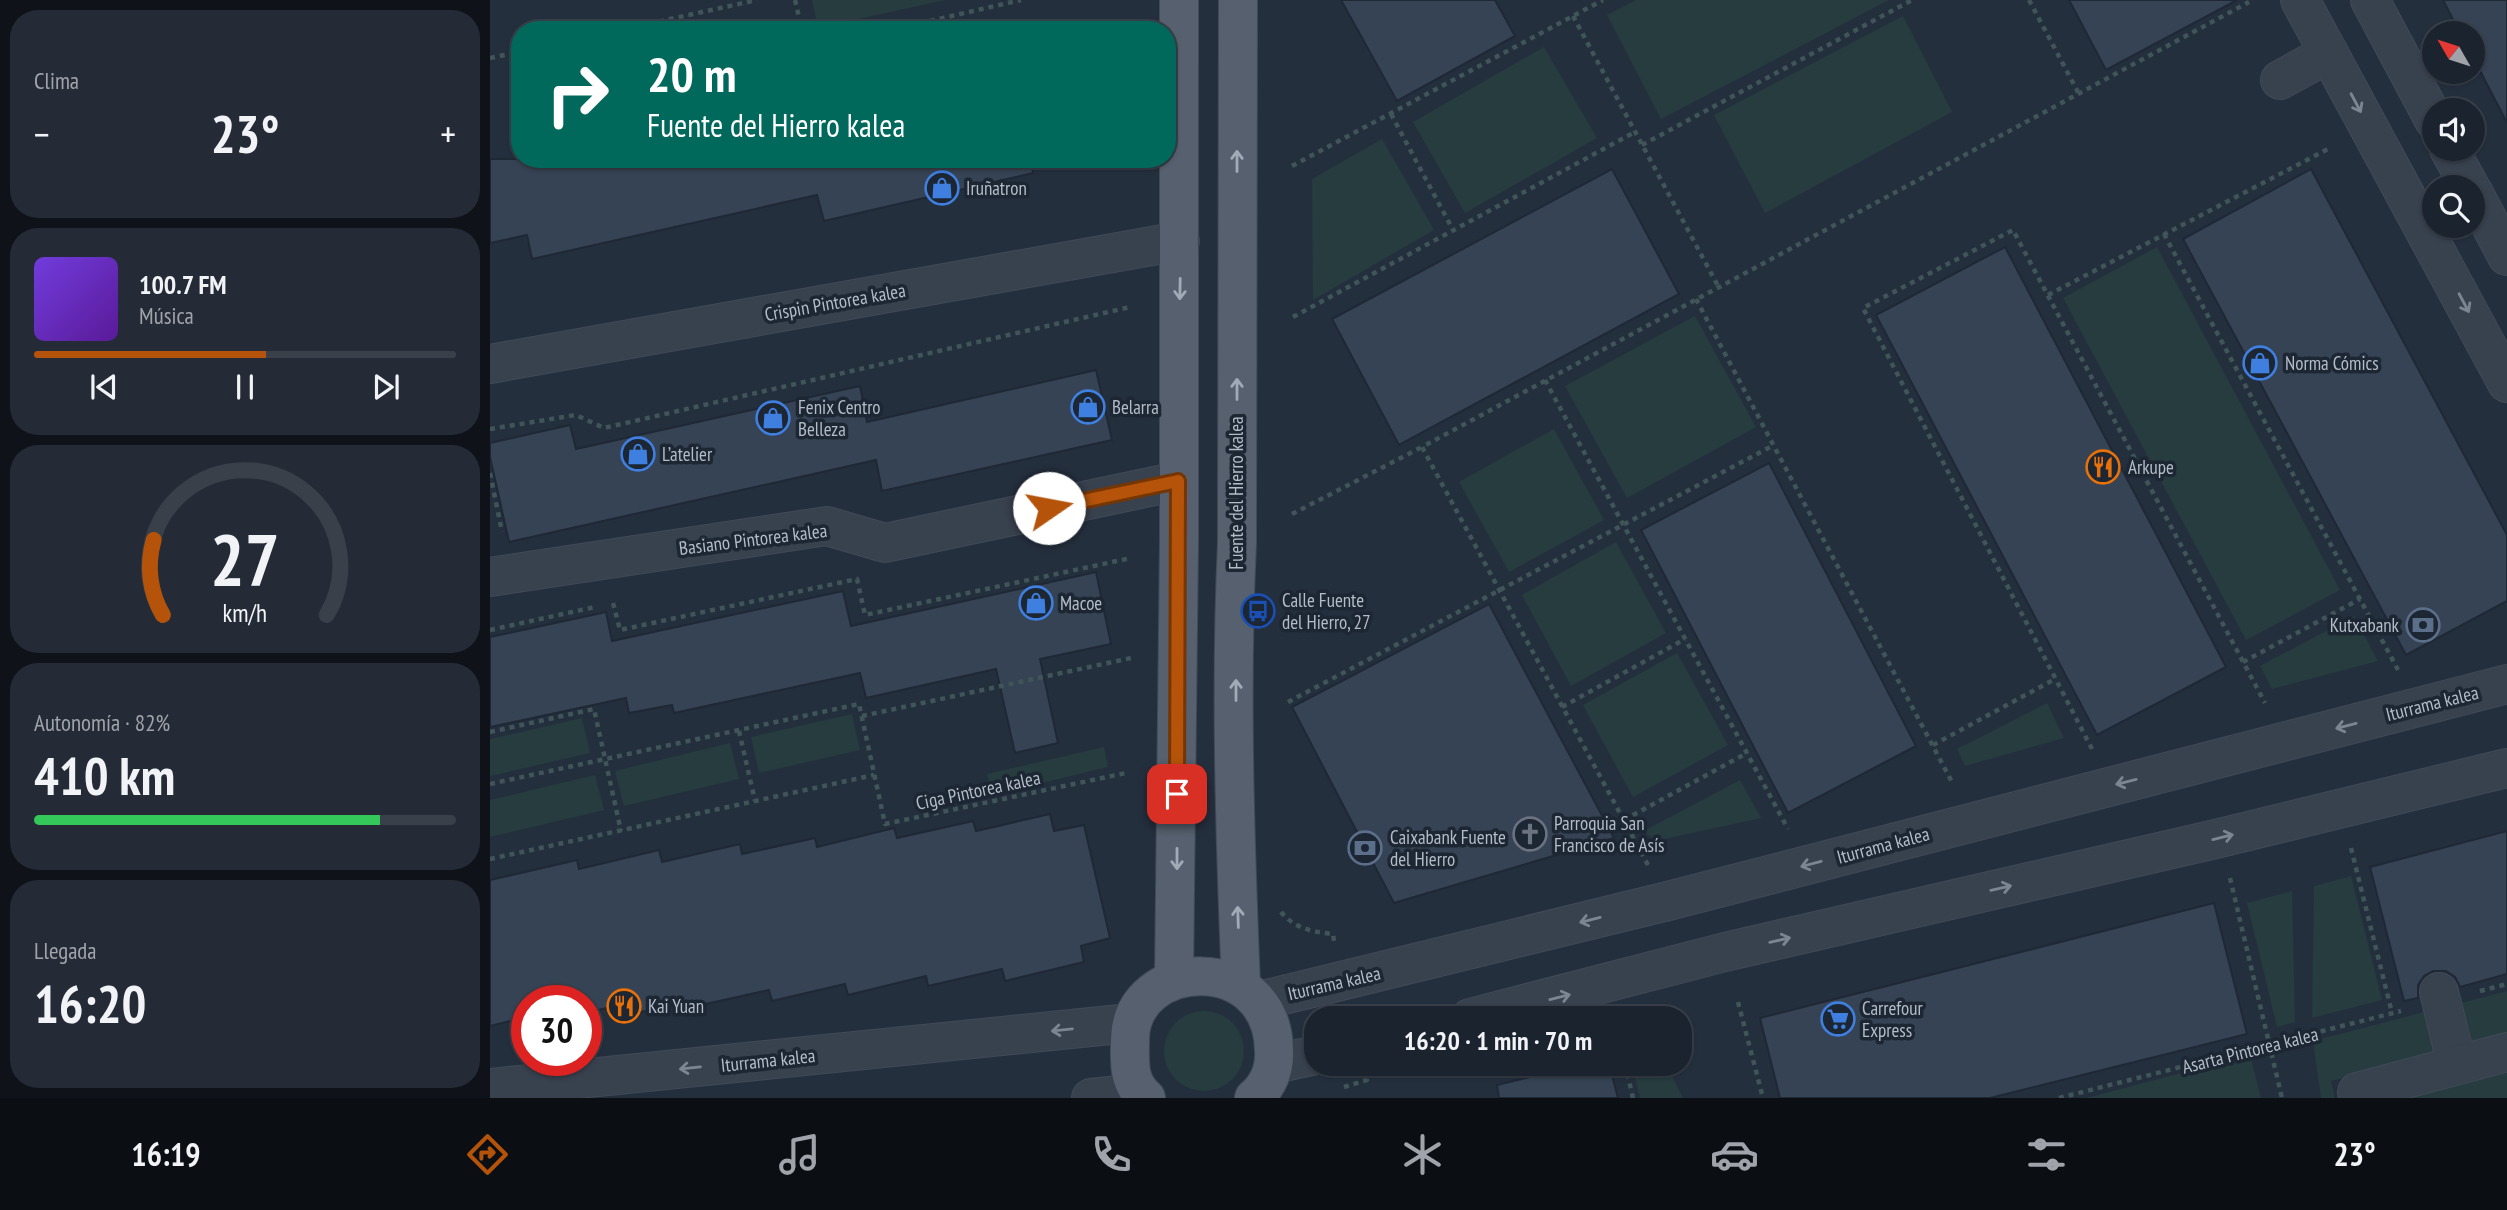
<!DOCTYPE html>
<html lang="es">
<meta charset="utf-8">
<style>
body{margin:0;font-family:"PT Sans Narrow",sans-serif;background:#242b36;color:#f1f3f6;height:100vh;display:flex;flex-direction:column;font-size:26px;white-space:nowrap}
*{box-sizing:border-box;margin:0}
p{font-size:23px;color:#a0a4aa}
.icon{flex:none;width:38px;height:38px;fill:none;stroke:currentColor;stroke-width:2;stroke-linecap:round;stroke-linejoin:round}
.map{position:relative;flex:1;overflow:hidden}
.panel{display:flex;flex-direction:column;gap:10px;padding:10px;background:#0f1319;width:490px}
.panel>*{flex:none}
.top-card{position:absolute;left:21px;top:21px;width:665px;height:147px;border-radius:28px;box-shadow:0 2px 5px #0004,0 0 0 2px #39404a;background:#00695c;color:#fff;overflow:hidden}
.needle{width:46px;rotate:309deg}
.fabs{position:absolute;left:1932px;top:21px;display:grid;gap:14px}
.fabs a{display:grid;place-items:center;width:63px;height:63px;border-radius:50%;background:#1b232e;box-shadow:0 2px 5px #0004,0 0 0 2px #39404a;font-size:35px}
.speed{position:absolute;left:21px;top:985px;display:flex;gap:14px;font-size:35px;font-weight:700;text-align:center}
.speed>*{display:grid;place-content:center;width:91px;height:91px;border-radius:50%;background:#1b232e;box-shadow:0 2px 5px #0004,0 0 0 2px #39404a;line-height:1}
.speed .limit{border:10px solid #d22;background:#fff;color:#111}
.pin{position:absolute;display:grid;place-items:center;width:60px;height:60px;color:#fff;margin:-30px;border-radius:14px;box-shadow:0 4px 10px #0006}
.me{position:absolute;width:77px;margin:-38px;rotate:78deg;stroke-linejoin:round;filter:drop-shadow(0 0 5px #0008)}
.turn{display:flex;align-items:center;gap:24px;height:147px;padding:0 21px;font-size:32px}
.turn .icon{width:91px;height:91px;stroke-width:2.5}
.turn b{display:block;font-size:49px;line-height:60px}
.big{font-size:52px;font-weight:700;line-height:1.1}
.panel .tile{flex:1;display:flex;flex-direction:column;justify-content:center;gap:10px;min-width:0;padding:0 24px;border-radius:28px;background:#242b36}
.panel .dial{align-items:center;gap:0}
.dial svg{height:182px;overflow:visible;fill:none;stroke:#39404a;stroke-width:7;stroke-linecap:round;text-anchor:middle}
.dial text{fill:#f1f3f6;stroke:none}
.song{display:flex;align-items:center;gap:21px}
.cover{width:84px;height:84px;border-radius:10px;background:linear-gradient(135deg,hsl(260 70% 55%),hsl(270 70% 35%))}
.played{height:7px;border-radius:4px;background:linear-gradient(90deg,#b45309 55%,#39404a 55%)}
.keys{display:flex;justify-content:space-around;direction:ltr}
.heat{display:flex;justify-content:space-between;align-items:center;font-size:38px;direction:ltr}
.charge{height:10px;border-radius:5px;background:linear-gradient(90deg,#34c759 82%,#39404a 0)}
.trip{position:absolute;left:814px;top:1006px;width:388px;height:70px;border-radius:28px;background:#1b232e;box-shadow:0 2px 5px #0004,0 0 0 2px #39404a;font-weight:700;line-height:70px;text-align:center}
.menu{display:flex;height:112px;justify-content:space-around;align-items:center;background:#0b0e12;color:#a0a4aa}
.menu .icon{width:49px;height:49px}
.menu .active{color:#b45309}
.menu b{font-size:32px;color:#f1f3f6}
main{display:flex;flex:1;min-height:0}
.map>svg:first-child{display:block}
.green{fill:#263c3f}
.building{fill:#364354;stroke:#1f2835;stroke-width:2}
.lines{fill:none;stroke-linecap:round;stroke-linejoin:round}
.minor-casing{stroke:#414a57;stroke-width:40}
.major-casing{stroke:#414a57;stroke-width:40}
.path{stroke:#3f5557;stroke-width:4.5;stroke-dasharray:5 5;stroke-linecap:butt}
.minor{stroke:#38414e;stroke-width:38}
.major{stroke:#56606e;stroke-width:38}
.oneway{stroke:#7c8592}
.oneway2{stroke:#a1aab7}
.route-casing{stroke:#753606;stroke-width:18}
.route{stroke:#b45309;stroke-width:12}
.labels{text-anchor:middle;stroke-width:7;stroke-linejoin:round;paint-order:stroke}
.poi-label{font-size:19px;fill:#b4bcc9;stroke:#1d2633;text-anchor:start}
.street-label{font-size:19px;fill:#b4bcc9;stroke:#1d2633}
</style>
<main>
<section class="panel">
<div class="tile"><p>Clima</p>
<div class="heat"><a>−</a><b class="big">23°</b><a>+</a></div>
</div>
<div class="tile">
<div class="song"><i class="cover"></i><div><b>100.7 FM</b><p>Música</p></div></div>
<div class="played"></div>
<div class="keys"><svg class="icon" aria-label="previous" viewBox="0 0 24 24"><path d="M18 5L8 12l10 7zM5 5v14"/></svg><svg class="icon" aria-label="pause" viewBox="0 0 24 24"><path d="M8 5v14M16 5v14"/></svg><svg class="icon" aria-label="next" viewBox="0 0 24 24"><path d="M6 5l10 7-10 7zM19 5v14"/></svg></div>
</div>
<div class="tile dial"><svg viewBox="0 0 100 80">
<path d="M14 69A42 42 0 1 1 86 69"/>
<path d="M14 69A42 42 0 0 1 10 36" stroke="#b45309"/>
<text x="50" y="56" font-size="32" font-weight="700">27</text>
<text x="50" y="72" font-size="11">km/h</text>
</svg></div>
<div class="tile"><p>Autonomía · 82%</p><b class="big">410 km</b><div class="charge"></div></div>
<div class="tile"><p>Llegada</p><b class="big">16:20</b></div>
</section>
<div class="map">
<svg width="2017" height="1098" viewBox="0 0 2017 1098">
<rect width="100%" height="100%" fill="#242f3e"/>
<g class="green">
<polygon points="322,0 455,0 328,28"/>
<polygon points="1146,0 1399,0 1171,119 1117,15"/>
<polygon points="1413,16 1462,112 1275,213 1224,115"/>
<polygon points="1054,47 1107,138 975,213 923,122"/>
<polygon points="892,139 944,230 823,300 822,179"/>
<polygon points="1667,247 1850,590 1756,640 1573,298"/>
<polygon points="1205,316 1266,427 1137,498 1075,386"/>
<polygon points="1064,429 1114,520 1019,572 969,482"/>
<polygon points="1126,542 1176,633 1081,686 1032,595"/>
<polygon points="1864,616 1888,661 1782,689 1770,666"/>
<polygon points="1187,653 1238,745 1143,797 1093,705"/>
<polygon points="1557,703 1574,738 1475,766 1467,749"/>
<polygon points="362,714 370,750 269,773 261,737"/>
<polygon points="92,718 100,753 0,776 0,739"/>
<polygon points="240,743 249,779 134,806 125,771"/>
<polygon points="614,747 618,767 502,795 497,774"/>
<polygon points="105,775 114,810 0,837 0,800"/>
<polygon points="1250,780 1271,818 1165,841 1154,831"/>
<polygon points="1861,876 1892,1000 1822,1018 1824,886"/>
<polygon points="1802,891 1805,1022 1787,1027 1757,903"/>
<polygon points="2017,991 2017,1036 1977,1047 1967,1004"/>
<circle cx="714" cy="1051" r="40"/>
<polygon points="1938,1011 1949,1054 1841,1081 1845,1098 1831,1098 1823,1041"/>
<polygon points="1760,1055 1771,1098 1596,1098"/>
<polygon points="1142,1064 1176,1064 1193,1098 1150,1098"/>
<polygon points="2017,1072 2017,1098 1915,1098"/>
</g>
<g class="building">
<polygon points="851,0 1005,0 1025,36 907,101"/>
<polygon points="1579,0 1747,0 1616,70"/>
<polygon points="1953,0 2017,0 2017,123 1983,57 1983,33 1970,33"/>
<polygon points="0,159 541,159 543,173 334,221 327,195 42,259 37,235 0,243"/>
<polygon points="1122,169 1189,294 909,445 842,319"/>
<polygon points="1821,169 2017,535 2017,601 1916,655 1693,239"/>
<polygon points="1515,247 1736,667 1607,735 1386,315"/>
<polygon points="606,370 622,440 392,491 386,460 19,542 0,457 0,443 80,425 86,449 370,386 377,422"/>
<polygon points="1279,463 1426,746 1298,813 1151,530"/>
<polygon points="606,572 621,644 550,659 568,743 525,753 506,669 376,698 370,673 184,713 182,705 139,713 136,698 0,727 0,637 116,612 122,641 353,591 361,626"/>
<polygon points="999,604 1124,838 904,903 802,707"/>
<polygon points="560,814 564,831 594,825 620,938 591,946 594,962 515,981 512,969 438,986 436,976 358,995 355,984 282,1001 279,990 202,1007 201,1001 124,1018 121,1007 96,1013 96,1001 37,1001 37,1017 0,1026 0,880 87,860 89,869 169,850 172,862 250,844 252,854 325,838 327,847 404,828 407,838 483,821 486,831"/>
<polygon points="2017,831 2017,974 1970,987 1965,977 1956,971 1943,971 1934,976 1928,985 1928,998 1914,1001 1880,867"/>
<polygon points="1724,903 1757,1034 1500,1098 1290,1098 1270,1018"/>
<polygon points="1093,1064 1119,1064 1128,1098 1009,1098 1007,1085"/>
</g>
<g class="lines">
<defs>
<g id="minor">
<polyline points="1810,0 2017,383"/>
<polyline points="1880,0 1944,120"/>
<polyline points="1790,80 1839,53"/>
<polyline points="1959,149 1980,187"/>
<polyline points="1983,192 2017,256"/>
<polyline points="0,364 690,241"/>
<polyline points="0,577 337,526 395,543 688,481"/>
<polyline points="1949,992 1967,1065"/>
<polyline points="769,1001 1178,901 2017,684"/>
<polyline points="980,1018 1235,952 1730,838 2017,768"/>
<polyline points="785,1064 826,1055"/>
<polyline points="0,1088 640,1023"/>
<polyline points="601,1098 649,1093"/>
<polyline points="1868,1098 1867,1092 2017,1052"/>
</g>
<g id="major">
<path d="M748 0 747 543C740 690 745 838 751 986"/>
<polyline points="684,979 689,540 689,0"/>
<path d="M656 1098C637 1082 640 1061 640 1039 641 957 783 950 784 1051 785 1069 778 1086 764 1098"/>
</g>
</defs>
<use href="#minor" class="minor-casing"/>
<use href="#major" class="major-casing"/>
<g class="path">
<polyline points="305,0 312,30"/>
<polyline points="1539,0 1589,94"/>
<polyline points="1083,16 1228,286"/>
<polyline points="130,30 267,0"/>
<polyline points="401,30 531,0"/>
<polyline points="0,58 30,52"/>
<polyline points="901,114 963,230"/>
<polyline points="1152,145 1422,0"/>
<polyline points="802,166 1113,0"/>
<polyline points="1674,234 1908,670"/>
<polyline points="1558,295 1838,149"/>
<polyline points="1206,299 1463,784"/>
<polyline points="803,317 1145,132"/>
<polyline points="1055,380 1298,829"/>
<polyline points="0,429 86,415 114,428 640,307"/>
<polyline points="0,473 12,532"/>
<polyline points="802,514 932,447"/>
<polyline points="123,603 130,630 367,579 375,615 641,558"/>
<polyline points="0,630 105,607"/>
<polyline points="1753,662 1870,599"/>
<polyline points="798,702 1284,445"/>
<polyline points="1072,707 1195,639"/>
<polyline points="372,716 641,658"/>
<polyline points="249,731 265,801"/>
<polyline points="0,732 104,709 131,831"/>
<polyline points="1443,745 1565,679"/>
<polyline points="1602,749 1373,308 1523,230 1775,703"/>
<polyline points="0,784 369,704 395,824 636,773"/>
<polyline points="1134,820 1257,753"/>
<polyline points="1861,848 1902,1013"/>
<polyline points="0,859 384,775"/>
<polyline points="1158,865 932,447 1759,2"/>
<polyline points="1740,878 1792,1098"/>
<path d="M791 912C804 928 822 932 843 934L844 941"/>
<polyline points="1990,991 2017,984"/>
<polyline points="1248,1002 1273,1098"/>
<polyline points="1135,1064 1143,1098"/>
<polyline points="854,1087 877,1080 873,1064"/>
<polyline points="1569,1098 1911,1011"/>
</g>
<use href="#minor" class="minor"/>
<use href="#major" class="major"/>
</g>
<defs><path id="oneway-shaft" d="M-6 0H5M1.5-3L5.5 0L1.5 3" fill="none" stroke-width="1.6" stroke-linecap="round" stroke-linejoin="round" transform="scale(1.75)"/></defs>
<g class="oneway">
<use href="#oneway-shaft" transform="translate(1866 103) rotate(62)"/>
<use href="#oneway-shaft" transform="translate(1974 303) rotate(62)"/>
<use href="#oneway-shaft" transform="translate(1856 726) rotate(166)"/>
<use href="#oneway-shaft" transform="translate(1636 782) rotate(166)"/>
<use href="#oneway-shaft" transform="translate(1733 837) rotate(-14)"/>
<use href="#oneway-shaft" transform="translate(1321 864) rotate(165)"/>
<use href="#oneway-shaft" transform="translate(1511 888) rotate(-13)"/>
<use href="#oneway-shaft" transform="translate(1100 920) rotate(166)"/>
<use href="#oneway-shaft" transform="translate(1290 940) rotate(-13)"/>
<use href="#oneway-shaft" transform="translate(1070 997) rotate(-14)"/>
<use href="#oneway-shaft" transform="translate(572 1030) rotate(174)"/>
<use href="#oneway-shaft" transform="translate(200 1068) rotate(174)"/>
</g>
<g class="oneway2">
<use href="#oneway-shaft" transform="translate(747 161) rotate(-90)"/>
<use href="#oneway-shaft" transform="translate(690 289) rotate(91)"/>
<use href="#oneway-shaft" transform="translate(747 389) rotate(-90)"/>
<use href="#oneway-shaft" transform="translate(746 690) rotate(-90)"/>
<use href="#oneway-shaft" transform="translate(687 859) rotate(90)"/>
<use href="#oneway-shaft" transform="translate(748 917) rotate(-92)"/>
</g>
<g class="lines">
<defs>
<polyline id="route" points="559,508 688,481 687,794"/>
</defs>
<use href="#route" class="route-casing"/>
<use href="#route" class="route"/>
</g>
<defs>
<symbol id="shop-ring" viewBox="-11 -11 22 22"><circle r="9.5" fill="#1d2633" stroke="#3f7fe0" stroke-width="1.5"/><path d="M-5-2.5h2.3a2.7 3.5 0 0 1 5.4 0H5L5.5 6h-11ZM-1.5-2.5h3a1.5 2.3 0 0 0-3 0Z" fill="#3f7fe0"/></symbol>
<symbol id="restaurant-ring" viewBox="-11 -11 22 22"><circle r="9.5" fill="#1d2633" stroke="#e8710a" stroke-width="1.5"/><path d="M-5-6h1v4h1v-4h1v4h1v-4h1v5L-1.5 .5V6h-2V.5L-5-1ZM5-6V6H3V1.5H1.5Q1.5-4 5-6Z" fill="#e8710a"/></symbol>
<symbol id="bus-ring" viewBox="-11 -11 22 22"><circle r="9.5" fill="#1d2633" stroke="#1a4fb4" stroke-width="1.5"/><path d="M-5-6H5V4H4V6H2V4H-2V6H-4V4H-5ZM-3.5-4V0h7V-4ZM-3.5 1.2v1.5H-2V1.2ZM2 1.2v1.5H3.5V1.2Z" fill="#1a4fb4"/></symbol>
<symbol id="bank-ring" viewBox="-11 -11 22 22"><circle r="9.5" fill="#1d2633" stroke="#5c6f8a" stroke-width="1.5"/><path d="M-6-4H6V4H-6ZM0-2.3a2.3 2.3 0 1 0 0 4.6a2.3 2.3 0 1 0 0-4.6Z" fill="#5c6f8a"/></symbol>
<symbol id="church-ring" viewBox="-11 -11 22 22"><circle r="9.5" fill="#1d2633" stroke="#6b7280" stroke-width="1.5"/><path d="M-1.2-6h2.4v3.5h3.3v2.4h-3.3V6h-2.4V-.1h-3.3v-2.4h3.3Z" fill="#6b7280"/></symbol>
<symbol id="supermarket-ring" viewBox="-11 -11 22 22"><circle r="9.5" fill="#1d2633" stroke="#3f7fe0" stroke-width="1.5"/><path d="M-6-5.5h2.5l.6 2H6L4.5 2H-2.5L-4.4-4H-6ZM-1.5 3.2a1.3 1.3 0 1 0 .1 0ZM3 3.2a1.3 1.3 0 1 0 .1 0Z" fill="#3f7fe0"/></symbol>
</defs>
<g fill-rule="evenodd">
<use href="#shop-ring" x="433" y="169" width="38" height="38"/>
<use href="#shop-ring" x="1751" y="344" width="38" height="38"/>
<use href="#shop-ring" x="579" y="388" width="38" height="38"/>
<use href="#shop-ring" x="264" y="399" width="38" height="38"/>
<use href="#shop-ring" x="129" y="435" width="38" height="38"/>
<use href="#restaurant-ring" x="1594" y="448" width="38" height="38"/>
<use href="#shop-ring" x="527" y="584" width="38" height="38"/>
<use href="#bus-ring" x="749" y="592" width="38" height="38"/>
<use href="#bank-ring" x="1914" y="606" width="38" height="38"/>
<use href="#church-ring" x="1021" y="815" width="38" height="38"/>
<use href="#bank-ring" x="856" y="829" width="38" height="38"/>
<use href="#restaurant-ring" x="115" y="987" width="38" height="38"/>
<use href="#supermarket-ring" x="1329" y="1000" width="38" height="38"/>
</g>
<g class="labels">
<g class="poi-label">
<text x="476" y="195">Iruñatron</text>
<text x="1795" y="370">Norma Cómics</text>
<text x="308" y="414">Fenix Centro<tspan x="308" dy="22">Belleza</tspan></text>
<text x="622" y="414">Belarra</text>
<text x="172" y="461">L’atelier</text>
<text x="1638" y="474">Arkupe</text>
<text x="792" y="607">Calle Fuente<tspan x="792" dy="22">del Hierro, 27</tspan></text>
<text x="570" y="610">Macoe</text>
<text x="1909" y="632" text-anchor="end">Kutxabank</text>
<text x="1064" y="830">Parroquia San<tspan x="1064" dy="22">Francisco de Asís</tspan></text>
<text x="900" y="844">Caixabank Fuente<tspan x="900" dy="22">del Hierro</tspan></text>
<text x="158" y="1013">Kai Yuan</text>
<text x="1372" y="1015">Carrefour<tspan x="1372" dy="22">Express</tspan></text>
</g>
<g class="street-label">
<text transform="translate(345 302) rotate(-10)" y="7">Crispin Pintorea kalea</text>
<text transform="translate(746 493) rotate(-90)" y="7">Fuente del Hierro kalea</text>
<text transform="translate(263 539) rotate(-7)" y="7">Basiano Pintorea kalea</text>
<text transform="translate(1942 703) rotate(-14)" y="7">Iturrama kalea</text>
<text transform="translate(488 790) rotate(-12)" y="7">Ciga Pintorea kalea</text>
<text transform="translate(1393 845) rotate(-15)" y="7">Iturrama kalea</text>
<text transform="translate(844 983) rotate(-13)" y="7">Iturrama kalea</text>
<text transform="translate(1760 1050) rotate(-14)" y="7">Asarta Pintorea kalea</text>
<text transform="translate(278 1060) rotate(-6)" y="7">Iturrama kalea</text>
</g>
</g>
</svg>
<div class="fabs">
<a><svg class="needle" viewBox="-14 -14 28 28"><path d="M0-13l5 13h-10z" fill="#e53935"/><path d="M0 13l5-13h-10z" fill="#a0a4aa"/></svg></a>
<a><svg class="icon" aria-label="sound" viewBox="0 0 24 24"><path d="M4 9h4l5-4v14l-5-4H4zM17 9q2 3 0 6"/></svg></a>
<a><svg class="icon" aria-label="search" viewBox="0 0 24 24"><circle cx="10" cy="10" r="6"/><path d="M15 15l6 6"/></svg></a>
</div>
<div class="speed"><div class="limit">30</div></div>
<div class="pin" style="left:687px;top:794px;background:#d93025"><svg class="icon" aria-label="arrive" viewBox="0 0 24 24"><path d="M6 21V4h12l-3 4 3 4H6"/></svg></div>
<svg class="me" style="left:559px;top:508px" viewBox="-20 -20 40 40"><circle r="19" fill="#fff"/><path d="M0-13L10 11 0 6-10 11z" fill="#b45309"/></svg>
<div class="trip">16:20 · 1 min · 70 m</div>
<div class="top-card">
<div class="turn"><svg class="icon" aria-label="right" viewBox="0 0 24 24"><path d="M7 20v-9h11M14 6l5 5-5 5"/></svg><div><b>20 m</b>Fuente del Hierro kalea</div></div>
</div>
</div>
</main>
<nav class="menu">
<b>16:19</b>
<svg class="icon active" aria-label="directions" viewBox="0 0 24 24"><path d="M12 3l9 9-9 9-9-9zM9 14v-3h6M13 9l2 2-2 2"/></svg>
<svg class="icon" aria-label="music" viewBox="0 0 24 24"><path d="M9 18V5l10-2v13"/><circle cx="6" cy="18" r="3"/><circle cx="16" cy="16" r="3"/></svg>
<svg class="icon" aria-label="phone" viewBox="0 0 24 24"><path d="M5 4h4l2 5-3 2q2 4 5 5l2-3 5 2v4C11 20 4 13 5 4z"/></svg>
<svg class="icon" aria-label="climate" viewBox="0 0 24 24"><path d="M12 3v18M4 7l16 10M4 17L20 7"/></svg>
<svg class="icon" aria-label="car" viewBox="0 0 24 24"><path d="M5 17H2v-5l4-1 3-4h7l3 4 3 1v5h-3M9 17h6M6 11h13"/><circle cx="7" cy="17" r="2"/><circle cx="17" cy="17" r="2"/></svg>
<svg class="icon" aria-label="filters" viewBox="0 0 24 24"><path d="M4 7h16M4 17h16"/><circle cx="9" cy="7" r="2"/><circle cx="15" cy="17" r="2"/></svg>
<b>23°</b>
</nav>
